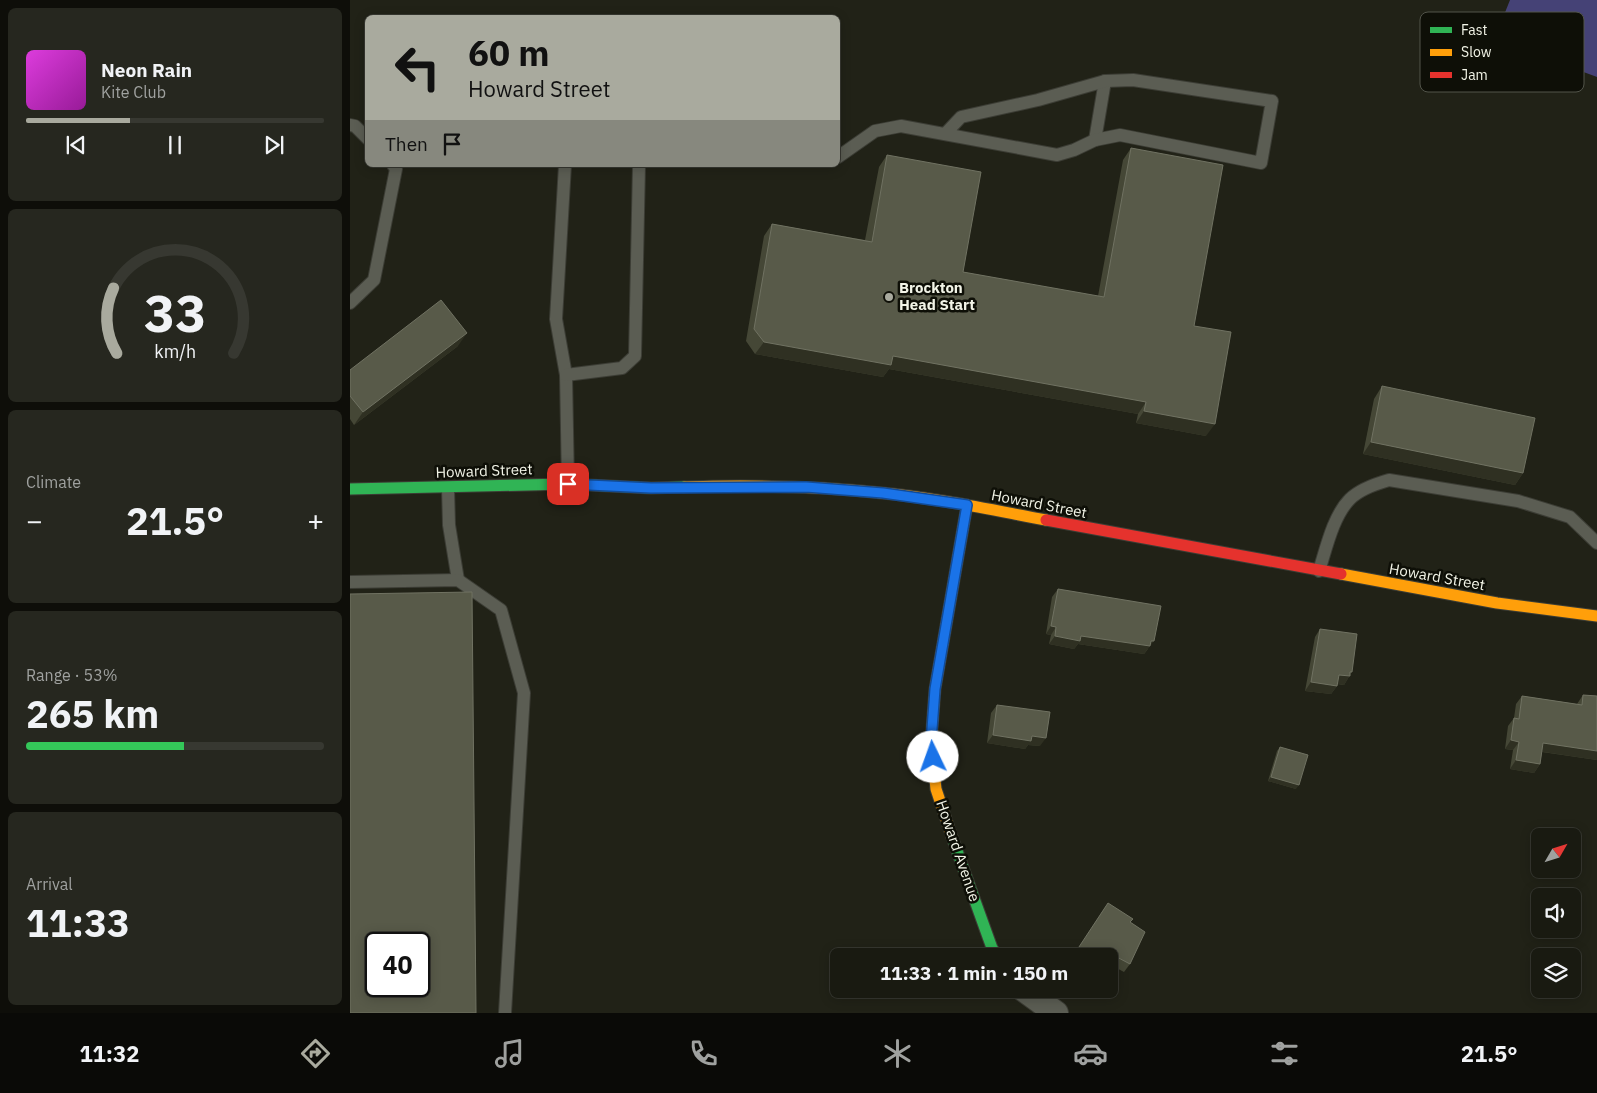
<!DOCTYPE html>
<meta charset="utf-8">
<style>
body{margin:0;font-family:"IBM Plex Sans",sans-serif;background:#26271f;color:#f1f3f6;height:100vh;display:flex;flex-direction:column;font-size:19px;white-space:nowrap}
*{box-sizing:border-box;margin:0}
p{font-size:16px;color:#9fa19f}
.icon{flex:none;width:28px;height:28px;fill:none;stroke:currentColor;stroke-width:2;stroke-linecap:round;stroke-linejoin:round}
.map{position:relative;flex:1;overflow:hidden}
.details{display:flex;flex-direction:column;gap:8px;padding:8px;background:#0e0e09;width:350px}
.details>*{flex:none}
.hud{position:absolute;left:15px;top:15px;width:475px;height:152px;border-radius:8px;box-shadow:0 2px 12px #0003,0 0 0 1px #373831;background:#a9aa9e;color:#111;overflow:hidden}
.needle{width:32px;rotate:51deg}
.controls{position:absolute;left:1181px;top:828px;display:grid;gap:10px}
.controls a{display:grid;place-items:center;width:50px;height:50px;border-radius:8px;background:#191a11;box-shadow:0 2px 12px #0003,0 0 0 1px #373831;font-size:25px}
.speed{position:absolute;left:15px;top:932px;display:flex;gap:10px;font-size:25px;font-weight:700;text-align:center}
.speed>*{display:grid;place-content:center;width:65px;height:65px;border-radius:50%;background:#191a11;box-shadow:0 2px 12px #0003,0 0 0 1px #373831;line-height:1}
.speed .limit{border:2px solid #111;border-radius:8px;background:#fff;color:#111}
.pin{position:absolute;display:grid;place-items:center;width:42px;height:42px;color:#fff;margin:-21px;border-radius:10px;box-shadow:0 2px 8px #0006}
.me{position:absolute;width:55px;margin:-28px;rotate:357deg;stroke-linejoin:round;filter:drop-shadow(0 0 4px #0008)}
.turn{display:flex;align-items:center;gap:18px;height:105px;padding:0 20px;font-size:22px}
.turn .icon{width:65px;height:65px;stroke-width:2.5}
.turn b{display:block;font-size:35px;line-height:42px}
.then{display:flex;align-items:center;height:48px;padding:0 20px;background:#0003;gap:10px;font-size:19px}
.big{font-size:38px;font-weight:700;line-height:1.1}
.details .tile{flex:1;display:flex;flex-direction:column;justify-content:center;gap:8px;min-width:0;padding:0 18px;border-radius:8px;background:#26271f}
.details .dial{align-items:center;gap:0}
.dial svg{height:130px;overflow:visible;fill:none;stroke:#373831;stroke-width:7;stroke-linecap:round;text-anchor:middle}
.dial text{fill:#f1f3f6;stroke:none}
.song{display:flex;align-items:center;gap:15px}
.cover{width:60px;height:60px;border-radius:8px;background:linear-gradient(135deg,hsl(300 70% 55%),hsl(300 70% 35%))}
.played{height:5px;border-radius:2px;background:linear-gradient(90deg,#a9aa9e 35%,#373831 35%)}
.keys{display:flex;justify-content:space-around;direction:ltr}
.heat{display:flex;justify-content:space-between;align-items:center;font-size:28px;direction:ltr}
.charge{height:8px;border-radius:4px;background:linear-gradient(90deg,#34c759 53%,#373831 0)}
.trip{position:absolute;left:480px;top:948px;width:288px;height:50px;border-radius:8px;background:#191a11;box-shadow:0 2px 12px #0003,0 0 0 1px #373831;font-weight:700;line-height:50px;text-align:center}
.dock{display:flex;height:80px;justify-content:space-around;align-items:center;background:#0a0a07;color:#9fa19f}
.dock .icon{width:35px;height:35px}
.dock .active{color:#a9aa9e}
.dock b{font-size:22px;color:#f1f3f6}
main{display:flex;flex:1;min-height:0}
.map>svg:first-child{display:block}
.forest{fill:#454276}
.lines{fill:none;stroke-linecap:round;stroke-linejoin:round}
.lane-casing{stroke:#3c3d35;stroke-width:14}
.street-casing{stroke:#3c3d35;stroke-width:26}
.fast-casing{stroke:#3c3d35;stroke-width:13}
.slow-casing{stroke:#3c3d35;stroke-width:13}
.jam-casing{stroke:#3c3d35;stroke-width:13}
.lane{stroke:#5b5d53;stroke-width:12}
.street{stroke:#5b5d53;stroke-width:24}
.fast{stroke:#30b455;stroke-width:11}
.slow{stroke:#ff9f0a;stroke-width:11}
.jam{stroke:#e5322d;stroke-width:11}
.wall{fill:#454736}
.shaded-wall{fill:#2f3022}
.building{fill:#585a49;stroke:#707262;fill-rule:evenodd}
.route-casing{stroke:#114b97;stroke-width:12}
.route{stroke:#1a73e8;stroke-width:9}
.poi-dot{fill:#a9aa9e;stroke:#0e0f07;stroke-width:2}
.labels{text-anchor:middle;stroke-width:5;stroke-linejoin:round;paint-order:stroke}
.poi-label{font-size:15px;font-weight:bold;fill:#f2f4e7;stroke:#0e0f07;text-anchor:start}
.street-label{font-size:15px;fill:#f2f4e7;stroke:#0e0f07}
.key{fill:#0e0f07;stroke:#52544a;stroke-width:1}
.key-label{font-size:14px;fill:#f2f4e7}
</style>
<main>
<section class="details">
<div class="tile">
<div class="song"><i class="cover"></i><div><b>Neon Rain</b><p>Kite Club</p></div></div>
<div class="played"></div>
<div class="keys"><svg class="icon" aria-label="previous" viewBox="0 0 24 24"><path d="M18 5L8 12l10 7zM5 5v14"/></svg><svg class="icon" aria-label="pause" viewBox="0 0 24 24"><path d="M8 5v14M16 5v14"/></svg><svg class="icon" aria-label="next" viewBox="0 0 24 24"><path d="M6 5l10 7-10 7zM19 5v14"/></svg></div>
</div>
<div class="tile dial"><svg viewBox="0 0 100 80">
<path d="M14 69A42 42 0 1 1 86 69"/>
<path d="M14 69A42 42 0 0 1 12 29" stroke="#a9aa9e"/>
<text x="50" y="56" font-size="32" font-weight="700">33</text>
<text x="50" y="72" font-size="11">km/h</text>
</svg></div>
<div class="tile"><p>Climate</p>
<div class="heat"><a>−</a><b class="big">21.5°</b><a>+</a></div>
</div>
<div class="tile"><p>Range · 53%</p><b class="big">265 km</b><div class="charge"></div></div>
<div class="tile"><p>Arrival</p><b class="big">11:33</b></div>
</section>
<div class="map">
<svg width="1247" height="1013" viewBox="0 0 1247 1013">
<rect width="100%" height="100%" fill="#212217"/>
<polygon class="forest" points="1160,0 1247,0 1247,77 1193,57 1154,15"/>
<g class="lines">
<defs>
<g id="lane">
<polyline points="0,125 5,126 18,139"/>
<polyline points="745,140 755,81"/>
<polyline points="488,157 525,131 551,126 707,155 724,150 745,140 770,135 911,163 922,101 783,80 755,81 688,100 611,117 595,134"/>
<polyline points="215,165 206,319 216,375 218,484"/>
<polyline points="0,303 24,280 46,169 43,165"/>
<polyline points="216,375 272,368 285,356 289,165"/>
<polyline points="98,488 99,525 108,580"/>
<path d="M969 571C976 549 983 516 1000 499 1010 489 1025 484 1039 480L1168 501 1220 517 1247 543"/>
<polyline points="0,582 108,580 151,610 174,693 155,1013"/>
</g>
<polyline id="street" points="673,989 706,1013"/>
<g id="fast">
<polyline points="0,489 218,484 301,488 334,487"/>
<polyline points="602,837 642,948 647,956"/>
</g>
<g id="slow">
<path d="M334 487C400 485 466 486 532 493 587 498 642 510 696 520"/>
<polyline points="991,574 1147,603 1247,616"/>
<polyline points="602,837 586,789 581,742 585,689 617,505"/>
</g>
<polyline id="jam" points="696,520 991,574"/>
</defs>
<use href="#lane" class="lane-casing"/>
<use href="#street" class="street-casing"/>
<use href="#fast" class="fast-casing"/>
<use href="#slow" class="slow-casing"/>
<use href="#jam" class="jam-casing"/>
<use href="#lane" class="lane"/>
<use href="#street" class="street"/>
<use href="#fast" class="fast"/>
<use href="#slow" class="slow"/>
<use href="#jam" class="jam"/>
</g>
<g class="wall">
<polygon points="781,148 844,326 856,436 786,423 788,414 539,369 533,377 405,354 396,341 414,236 422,224 515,240 529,167 537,155 613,272 748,296 773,160"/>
<polygon points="108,346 4,425 0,419 0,370"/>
<polygon points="1032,386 1173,473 1165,485 1013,454 1024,399"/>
<polygon points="708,589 798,650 798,649 794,654 728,644 724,649 699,644 701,635 696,634 702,597"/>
<polygon points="970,629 1000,675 994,685 987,684 987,686 981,694 955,691 965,637"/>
<polygon points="1233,695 1247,696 1247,760 1192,752 1190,764 1184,773 1160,769 1163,750 1155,749 1158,726 1164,718 1166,704 1172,696 1227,704"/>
<polygon points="647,705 690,746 678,745 675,749 637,743 641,713"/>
<polygon points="930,747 946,789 918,781 927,751"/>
<polygon points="780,922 780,964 774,972 759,964 759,956"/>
</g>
<g class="shaded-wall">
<polygon points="117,333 108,346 4,425 13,412"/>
<polygon points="414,342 543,356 796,402 788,414 539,369 533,377 405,354"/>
<polygon points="794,411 865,424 856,436 786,423"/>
<polygon points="1021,442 1173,473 1165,485 1013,454"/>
<polygon points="701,626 706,627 701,635 696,634"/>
<polygon points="705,636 731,636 804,641 794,654 728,644 724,649 699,644"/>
<polygon points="1000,672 1002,672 994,685 983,683 989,675"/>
<polygon points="961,682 987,686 981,694 955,691"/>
<polygon points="643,735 682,736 696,738 690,746 678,745 675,749 637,743"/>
<polygon points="1161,740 1169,742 1163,750 1155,749"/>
<polygon points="1193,743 1247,751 1247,760 1187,751"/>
<polygon points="1166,760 1190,764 1184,773 1160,769"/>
<polygon points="921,777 949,785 946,789 918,781"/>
</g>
<g class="building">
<polygon points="781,148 873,165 844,326 881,332 865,424 794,411 796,402 543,356 541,365 414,342 404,329 422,224 522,242 537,155 631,172 613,272 754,297"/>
<polygon points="91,300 117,333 13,412 0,396 0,370"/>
<polygon points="1032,386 1185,418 1173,473 1021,442"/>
<polygon points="708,589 811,606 804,641 801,641 800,646 731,636 730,641 705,636 706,627 701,626"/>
<path d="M122 592 126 1013H0V594ZM26 944H69V986H26Z"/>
<polygon points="970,629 1007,634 1002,672 1000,672 1000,676 989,675 987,686 961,682"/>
<polygon points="1233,695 1247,696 1247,751 1193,743 1190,764 1166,760 1169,742 1161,740 1164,718 1169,719 1172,696 1232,705"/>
<polygon points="647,705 700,712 696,738 682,736 681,741 643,735"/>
<polygon points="930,747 958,755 949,785 921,777"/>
<polygon points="758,903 783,919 780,922 795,932 780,964 763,955 759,961 759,956 723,956"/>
</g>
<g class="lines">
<defs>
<polyline id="route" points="218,484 301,488 456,487 533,493 617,505 585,689 581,742 583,757"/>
</defs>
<use href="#route" class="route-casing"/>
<use href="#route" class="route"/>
</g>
<circle class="poi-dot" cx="539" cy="297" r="5"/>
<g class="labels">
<g class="poi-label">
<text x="549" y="293">Brockton<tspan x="549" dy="17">Head Start</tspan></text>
</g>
<g class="street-label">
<text transform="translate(134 471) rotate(-2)" y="5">Howard Street</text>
<text transform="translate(689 504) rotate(11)" y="5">Howard Street</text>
<text transform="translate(1087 577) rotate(10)" y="5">Howard Street</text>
<text transform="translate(608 851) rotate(71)" y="5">Howard Avenue</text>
</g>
</g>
<rect x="1070" y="12" width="164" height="80" rx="8" class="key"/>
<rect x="1080" y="27" width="22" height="6" fill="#30b455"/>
<rect x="1080" y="49" width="22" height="7" fill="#ff9f0a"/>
<rect x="1080" y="72" width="22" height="6" fill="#e5322d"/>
<g class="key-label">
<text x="1111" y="35">Fast</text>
<text x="1111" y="57">Slow</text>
<text x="1111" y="80">Jam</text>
</g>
</svg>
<div class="controls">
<a><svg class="needle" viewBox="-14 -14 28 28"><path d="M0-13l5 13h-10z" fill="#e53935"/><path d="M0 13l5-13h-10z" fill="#9fa19f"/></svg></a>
<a><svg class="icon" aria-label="sound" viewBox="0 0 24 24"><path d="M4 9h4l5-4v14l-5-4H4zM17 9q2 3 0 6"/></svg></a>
<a><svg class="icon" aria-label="layers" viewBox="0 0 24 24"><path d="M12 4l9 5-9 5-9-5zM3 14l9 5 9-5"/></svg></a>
</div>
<div class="speed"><div class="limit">40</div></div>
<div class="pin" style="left:218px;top:484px;background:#d93025"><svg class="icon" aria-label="arrive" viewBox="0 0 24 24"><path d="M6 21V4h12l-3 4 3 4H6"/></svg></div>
<svg class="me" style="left:583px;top:757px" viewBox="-20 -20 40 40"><circle r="19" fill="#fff"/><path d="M0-13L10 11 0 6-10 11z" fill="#1a73e8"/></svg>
<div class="trip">11:33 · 1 min · 150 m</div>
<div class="hud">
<div class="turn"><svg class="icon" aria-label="left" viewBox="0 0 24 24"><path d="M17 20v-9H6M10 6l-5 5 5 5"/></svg><div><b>60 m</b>Howard Street</div></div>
<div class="then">Then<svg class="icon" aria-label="arrive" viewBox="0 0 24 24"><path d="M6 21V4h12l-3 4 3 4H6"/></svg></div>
</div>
</div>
</main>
<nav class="dock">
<b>11:32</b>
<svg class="icon active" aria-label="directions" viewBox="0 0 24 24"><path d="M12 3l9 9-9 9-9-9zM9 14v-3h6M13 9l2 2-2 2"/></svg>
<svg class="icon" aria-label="music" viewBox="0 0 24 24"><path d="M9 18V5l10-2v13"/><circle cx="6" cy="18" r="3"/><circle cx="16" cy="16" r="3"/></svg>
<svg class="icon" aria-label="phone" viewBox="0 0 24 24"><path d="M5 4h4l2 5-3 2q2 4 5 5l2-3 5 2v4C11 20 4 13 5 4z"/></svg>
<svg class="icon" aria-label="climate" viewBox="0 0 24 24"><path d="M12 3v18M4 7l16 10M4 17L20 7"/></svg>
<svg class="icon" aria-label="car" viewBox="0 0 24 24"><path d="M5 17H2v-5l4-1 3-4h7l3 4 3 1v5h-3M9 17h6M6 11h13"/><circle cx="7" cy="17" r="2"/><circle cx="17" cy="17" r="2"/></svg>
<svg class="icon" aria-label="filters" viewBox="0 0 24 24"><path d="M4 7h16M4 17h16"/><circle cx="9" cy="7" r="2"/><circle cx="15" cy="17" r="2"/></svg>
<b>21.5°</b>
</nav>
